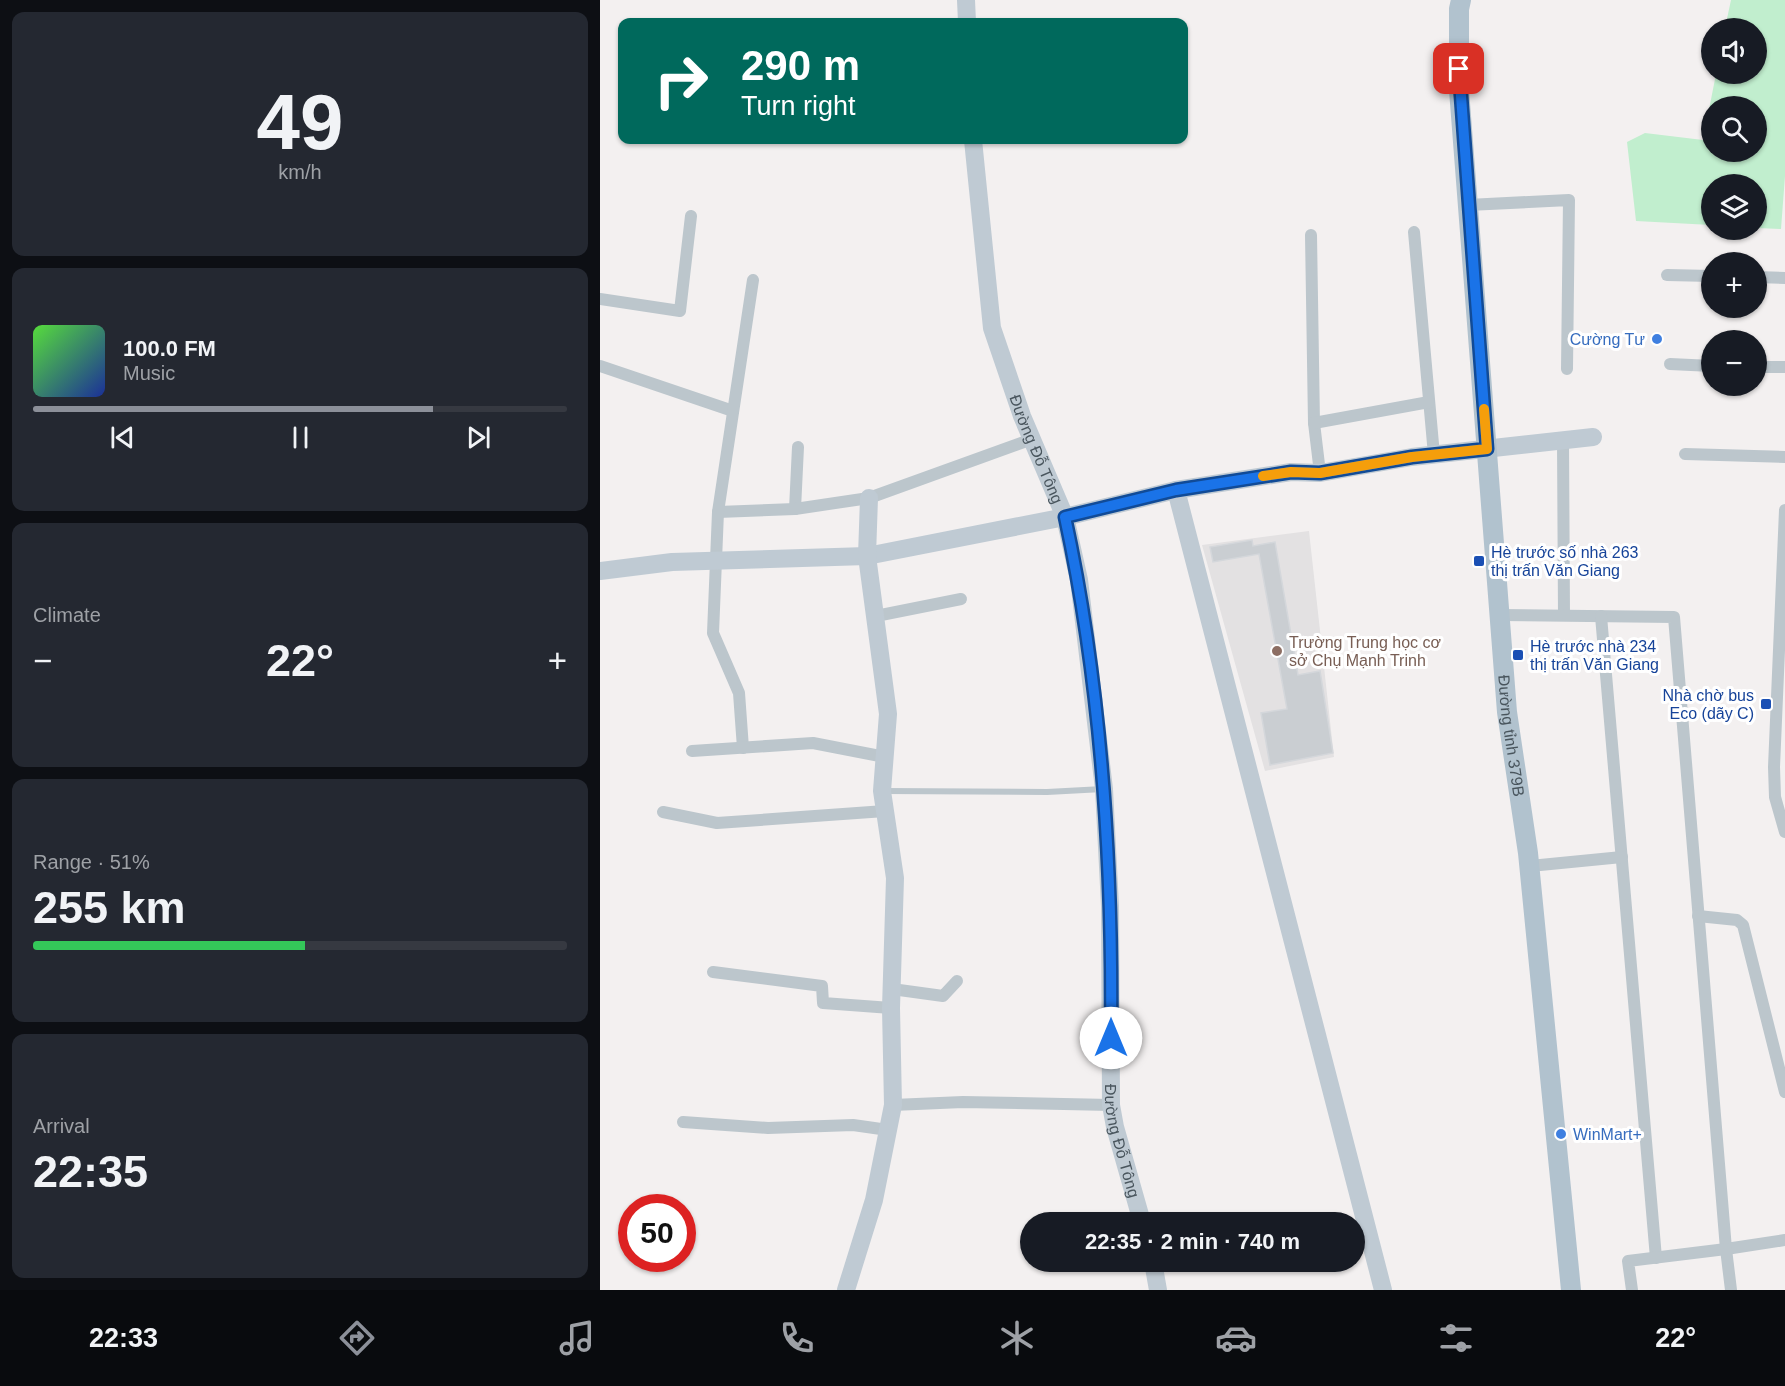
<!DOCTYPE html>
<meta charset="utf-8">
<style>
body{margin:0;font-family:Helvetica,sans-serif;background:#242831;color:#f1f3f6;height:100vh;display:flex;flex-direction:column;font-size:22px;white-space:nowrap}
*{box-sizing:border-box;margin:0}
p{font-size:20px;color:#9ea1a6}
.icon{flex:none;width:33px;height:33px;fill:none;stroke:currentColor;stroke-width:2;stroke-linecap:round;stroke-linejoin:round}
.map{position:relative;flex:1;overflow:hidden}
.drawer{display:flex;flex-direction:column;gap:12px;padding:12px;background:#0d0f14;width:600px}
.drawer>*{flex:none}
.banner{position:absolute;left:18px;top:18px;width:570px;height:126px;border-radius:12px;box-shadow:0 2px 4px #0004;background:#00695c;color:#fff;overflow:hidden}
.tools{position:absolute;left:1101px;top:18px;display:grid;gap:12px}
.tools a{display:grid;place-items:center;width:66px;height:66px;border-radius:50%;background:#171b24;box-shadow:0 2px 4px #0004;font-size:30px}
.speed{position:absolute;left:18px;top:1194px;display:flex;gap:12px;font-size:30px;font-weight:700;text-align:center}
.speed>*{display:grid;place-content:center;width:78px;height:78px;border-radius:50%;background:#171b24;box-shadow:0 2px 4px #0004;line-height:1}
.speed .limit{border:9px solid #d22;background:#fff;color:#111}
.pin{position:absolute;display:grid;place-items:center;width:51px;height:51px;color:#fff;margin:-26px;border-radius:12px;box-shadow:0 3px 9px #0006}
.me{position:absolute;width:66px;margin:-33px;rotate:0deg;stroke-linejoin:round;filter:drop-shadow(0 0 4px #0008)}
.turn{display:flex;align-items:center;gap:21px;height:126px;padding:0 24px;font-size:27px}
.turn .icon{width:78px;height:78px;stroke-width:2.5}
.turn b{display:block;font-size:42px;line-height:51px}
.big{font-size:45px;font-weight:700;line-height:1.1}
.drawer .widget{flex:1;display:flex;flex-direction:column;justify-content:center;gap:9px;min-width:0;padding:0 21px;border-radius:12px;background:#242831}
.drawer .dial{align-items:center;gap:0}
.dial b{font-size:78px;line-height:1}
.song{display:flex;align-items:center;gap:18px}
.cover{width:72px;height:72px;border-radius:9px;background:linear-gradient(135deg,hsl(110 70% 55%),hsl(230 70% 35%))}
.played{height:6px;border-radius:3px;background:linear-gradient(90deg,#8c9099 75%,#363941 75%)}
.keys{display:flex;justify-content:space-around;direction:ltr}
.heat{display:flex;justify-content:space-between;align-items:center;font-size:33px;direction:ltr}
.charge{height:9px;border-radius:4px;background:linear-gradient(90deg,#34c759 51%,#363941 0)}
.trip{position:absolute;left:420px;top:1212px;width:345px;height:60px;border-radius:30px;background:#171b24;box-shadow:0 2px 4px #0004;font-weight:700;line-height:60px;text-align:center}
.menu{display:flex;height:96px;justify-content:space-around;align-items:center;background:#090b0e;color:#9ea1a6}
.menu .icon{width:42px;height:42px}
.menu .selected{color:#8c9099}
.menu b{font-size:27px;color:#f1f3f6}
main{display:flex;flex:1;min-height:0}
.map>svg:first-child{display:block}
.education{fill:#e3e1e2}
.green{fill:#c1eece;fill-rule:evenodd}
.building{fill:#caced2;stroke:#d4d7db;stroke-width:1.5}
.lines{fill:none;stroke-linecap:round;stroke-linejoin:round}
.lane{stroke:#bcc6cc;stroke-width:6}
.street{stroke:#bcc6cc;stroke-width:12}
.secondary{stroke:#bfcad3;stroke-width:18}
.primary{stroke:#b1c2ce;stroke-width:20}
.route-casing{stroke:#114b97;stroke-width:15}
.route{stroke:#1a73e8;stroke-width:10}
.slow{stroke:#f59e0b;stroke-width:10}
.shop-dot{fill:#3f7fe0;stroke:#fff;stroke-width:2}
.transit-dot{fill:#1a4fb4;stroke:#fff;stroke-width:2}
.education-dot{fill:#8d6e63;stroke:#fff;stroke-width:2}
.labels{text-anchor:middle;stroke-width:6;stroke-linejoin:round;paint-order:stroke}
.shop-label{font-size:16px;fill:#366cbe;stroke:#fff;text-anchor:end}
.street-label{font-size:16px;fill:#49555d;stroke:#fff}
.transit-label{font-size:16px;fill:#164399;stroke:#fff;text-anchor:start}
.education-label{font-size:16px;fill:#785e54;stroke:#fff;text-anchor:start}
</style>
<main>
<section class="drawer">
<div class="widget dial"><b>49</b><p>km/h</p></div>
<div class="widget">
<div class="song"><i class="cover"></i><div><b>100.0 FM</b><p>Music</p></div></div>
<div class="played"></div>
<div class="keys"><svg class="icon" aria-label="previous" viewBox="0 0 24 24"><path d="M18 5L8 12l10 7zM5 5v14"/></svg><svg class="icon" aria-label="pause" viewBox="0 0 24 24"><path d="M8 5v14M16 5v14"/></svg><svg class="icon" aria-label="next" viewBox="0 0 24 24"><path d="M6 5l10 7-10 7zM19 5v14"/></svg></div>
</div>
<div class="widget"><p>Climate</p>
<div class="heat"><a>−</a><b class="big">22°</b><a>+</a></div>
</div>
<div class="widget"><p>Range · 51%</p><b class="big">255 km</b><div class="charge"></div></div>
<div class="widget"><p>Arrival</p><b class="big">22:35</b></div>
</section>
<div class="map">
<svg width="1185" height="1290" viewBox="0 0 1185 1290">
<rect width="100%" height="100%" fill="#f3f0f0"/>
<polygon class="education" points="709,531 734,757 665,771 602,545"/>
<path class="green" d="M1131 0H1185V176L1181 229 1157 228 1156 184H1112L1111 225 1036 221 1027 142 1045 133 1103 140 1116 74H1156V28H1125ZM1112 106H1156V152H1112Z"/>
<polygon class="building" points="652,540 653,546 675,542 698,675 720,671 733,753 670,765 661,713 687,709 659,554 613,562 610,547"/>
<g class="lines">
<polyline class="lane" points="285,791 447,792 503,789"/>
<g class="street">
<polyline points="868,205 969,200 967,369"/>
<polyline points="814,232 834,455"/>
<polyline points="711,235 714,423 720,473"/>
<polyline points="1067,275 1112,276"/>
<polyline points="1156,277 1185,278"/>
<polyline points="0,299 80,311 91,216"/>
<polyline points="1070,364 1112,366"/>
<polyline points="0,366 133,411"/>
<polyline points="1156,367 1185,367"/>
<polyline points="714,423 829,402"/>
<polyline points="963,441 964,615"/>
<polyline points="1085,454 1185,457"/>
<polyline points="195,509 198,447"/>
<polyline points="1185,510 1174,767 1175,797 1185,832"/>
<polyline points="118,512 195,509 269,498 432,439"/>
<polyline points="899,615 1074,617 1126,1249 1185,1240"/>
<polyline points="276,616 361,599"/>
<polyline points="1001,616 1056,1258"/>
<polyline points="143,748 139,693 113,633 118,512 153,280"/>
<polyline points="92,751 213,743 285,757"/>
<polyline points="63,812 117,823 285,811"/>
<polyline points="930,866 1022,857"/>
<polyline points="1098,916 1137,920 1143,925 1185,1092"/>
<polyline points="113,972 222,986 223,1003 291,1008"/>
<polyline points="292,989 343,996 357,981"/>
<polyline points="293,1105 363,1102 511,1105"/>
<polyline points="83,1122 168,1128 253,1125 288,1130"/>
<polyline points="1032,1290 1028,1261 1126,1249 1131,1290"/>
</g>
<g class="secondary">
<polyline points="366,0 367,22"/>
<path id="s1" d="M373 140 392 328 422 416 465 517 479 580 504 789 510 906 511 1105 515 1127 542 1222"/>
<polyline points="576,490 783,1290"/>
<polyline points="0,571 72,562 267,556 465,517 576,490 691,472 720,473 812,457 993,437"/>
<polyline points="553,1262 558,1290"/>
<polyline points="246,1290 274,1200 293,1105 291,1008 295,878 282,791 288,714 267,556 269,498"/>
</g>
<path class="primary" id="s2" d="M861 0 859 9V90L907 712 928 853 971 1290"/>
</g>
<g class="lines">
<defs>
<path id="route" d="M511 1038C513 864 502 688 465 517L576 490 691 472 720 473 812 457 887 449 859 69"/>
</defs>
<use href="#route" class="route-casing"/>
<use href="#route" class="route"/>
<polyline class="slow" points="663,476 691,472 720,473 812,457 887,449 884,409"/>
</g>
<g class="shop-dot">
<circle cx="1057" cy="339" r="6"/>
<circle cx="961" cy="1134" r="6"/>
</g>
<g class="transit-dot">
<rect x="873" y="555" width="12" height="12" rx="3"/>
<rect x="912" y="649" width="12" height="12" rx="3"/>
<rect x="1160" y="698" width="12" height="12" rx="3"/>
</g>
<circle class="education-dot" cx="677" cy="651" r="6"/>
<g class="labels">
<g class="shop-label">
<text x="1045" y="345">Cường Tư</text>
<text x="973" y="1140" text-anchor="start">WinMart+</text>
</g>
<g class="street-label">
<text dy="6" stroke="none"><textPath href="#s1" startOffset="318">Đường Đỗ Tông</textPath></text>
<text dy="6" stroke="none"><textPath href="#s2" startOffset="738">Đường tỉnh 379B</textPath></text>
<text dy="6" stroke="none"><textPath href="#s1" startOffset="1020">Đường Đỗ Tông</textPath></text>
</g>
<g class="transit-label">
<text x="891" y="558">Hè trước số nhà 263<tspan x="891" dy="18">thị trấn Văn Giang</tspan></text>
<text x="930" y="652">Hè trước nhà 234<tspan x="930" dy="18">thị trấn Văn Giang</tspan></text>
<text x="1154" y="701" text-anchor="end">Nhà chờ bus<tspan x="1154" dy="18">Eco (dãy C)</tspan></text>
</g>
<g class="education-label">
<text x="689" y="648">Trường Trung học cơ<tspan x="689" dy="18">sở Chụ Mạnh Trinh</tspan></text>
</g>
</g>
</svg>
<div class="tools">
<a><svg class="icon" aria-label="sound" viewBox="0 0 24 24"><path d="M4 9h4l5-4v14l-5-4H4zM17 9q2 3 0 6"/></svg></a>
<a><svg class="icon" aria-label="search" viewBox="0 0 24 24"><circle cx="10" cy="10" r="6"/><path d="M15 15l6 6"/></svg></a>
<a><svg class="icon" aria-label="layers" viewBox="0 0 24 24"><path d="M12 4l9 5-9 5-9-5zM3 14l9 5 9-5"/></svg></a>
<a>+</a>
<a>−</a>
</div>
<div class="speed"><div class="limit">50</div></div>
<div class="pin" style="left:859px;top:69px;background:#d93025"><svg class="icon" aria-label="arrive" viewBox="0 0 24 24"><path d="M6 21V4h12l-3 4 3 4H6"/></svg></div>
<svg class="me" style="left:511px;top:1038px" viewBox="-20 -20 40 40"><circle r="19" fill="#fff"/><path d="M0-13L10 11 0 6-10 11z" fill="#1a73e8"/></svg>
<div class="trip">22:35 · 2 min · 740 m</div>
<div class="banner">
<div class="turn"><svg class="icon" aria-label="right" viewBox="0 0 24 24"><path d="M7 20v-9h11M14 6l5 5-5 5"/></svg><div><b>290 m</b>Turn right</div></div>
</div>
</div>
</main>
<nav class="menu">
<b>22:33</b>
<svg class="icon selected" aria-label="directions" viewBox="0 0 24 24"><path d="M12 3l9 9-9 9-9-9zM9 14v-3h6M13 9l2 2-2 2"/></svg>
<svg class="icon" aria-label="music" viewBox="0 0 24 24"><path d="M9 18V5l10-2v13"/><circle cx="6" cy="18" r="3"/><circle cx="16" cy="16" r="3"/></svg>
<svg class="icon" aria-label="phone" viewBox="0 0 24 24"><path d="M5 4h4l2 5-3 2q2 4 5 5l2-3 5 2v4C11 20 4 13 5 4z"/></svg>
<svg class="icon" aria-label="climate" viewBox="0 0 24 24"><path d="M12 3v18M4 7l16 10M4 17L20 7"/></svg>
<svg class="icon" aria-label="car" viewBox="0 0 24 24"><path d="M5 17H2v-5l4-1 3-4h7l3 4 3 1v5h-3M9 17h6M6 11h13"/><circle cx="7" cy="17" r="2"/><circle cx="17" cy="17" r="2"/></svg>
<svg class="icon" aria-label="filters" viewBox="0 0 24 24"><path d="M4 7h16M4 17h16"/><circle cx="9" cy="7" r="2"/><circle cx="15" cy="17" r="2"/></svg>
<b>22°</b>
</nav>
